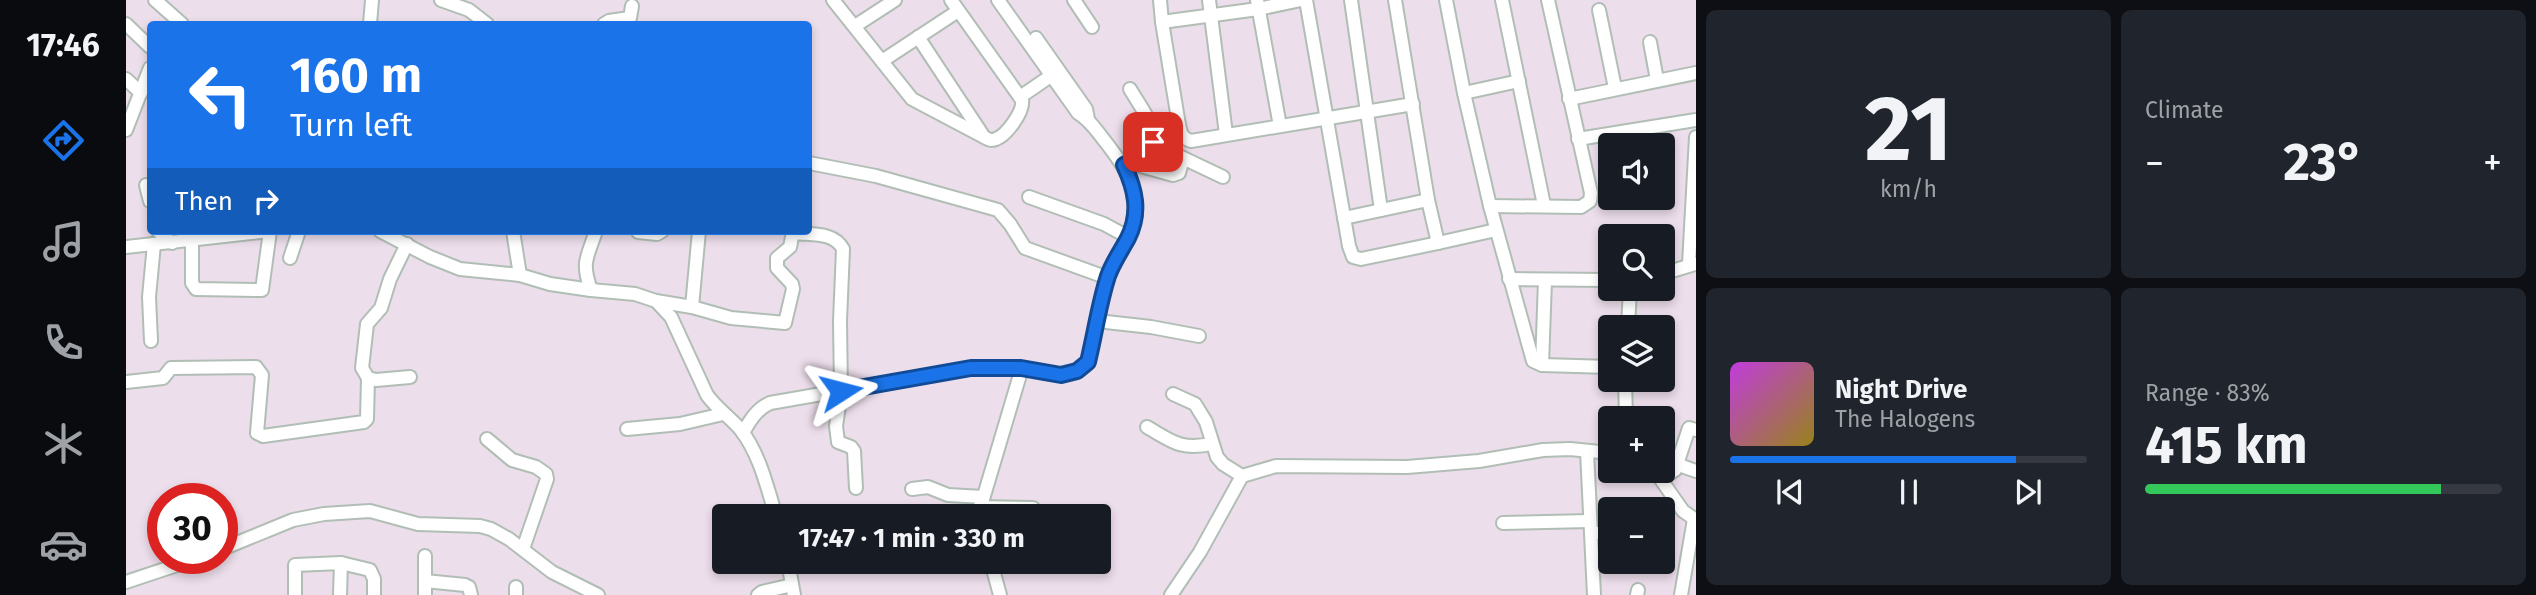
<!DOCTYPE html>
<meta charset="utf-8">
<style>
body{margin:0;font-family:"Fira Sans",sans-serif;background:#20242c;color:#f1f3f6;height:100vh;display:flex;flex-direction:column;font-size:26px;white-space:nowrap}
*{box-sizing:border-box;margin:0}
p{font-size:23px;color:#9ea1a6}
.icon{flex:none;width:38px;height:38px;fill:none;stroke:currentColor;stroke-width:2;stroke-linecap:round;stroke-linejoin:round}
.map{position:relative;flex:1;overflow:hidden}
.panel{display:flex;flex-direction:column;gap:10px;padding:10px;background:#0d0f14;width:840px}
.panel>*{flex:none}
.banner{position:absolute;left:21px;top:21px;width:665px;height:214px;border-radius:7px;box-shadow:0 4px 10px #0003;background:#1a73e8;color:#fff;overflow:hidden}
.fabs{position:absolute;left:1472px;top:133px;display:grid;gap:14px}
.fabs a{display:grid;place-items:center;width:77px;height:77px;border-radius:7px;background:#171b24;box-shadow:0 4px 10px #0003;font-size:35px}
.speed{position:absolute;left:21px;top:483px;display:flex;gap:14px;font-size:35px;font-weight:700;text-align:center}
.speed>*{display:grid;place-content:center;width:91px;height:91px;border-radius:50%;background:#171b24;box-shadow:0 4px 10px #0003;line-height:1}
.speed .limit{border:10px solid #d22;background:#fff;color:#111}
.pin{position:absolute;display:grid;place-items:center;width:60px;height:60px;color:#fff;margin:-30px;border-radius:14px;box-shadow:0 4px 10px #0006}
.me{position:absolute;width:77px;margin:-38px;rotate:81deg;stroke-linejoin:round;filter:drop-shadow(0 0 5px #0008)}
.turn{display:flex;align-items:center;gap:24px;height:147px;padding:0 28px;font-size:32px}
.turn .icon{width:91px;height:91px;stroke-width:2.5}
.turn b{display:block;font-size:49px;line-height:60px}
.then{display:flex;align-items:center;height:66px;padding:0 28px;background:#0003;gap:14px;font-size:26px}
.big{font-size:52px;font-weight:700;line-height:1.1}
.panel .tile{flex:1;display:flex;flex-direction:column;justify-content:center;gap:10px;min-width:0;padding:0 24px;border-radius:10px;background:#20242c}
.panel .dial{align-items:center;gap:0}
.dial b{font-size:91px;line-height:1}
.song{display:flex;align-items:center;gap:21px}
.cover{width:84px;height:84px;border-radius:10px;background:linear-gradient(135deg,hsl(290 70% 55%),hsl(50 70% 35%))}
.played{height:7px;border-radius:4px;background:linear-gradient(90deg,#1a73e8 80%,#363941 80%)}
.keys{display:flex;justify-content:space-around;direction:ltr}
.heat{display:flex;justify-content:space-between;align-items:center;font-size:38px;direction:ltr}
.charge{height:10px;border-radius:5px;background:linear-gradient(90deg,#34c759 83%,#363941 0)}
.panel .tiles{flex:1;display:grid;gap:10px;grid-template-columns:repeat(2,1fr)}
.trip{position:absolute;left:586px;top:504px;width:399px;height:70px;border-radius:7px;background:#171b24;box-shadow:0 4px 10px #0003;font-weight:700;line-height:70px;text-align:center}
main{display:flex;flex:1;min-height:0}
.tab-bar{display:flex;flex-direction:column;width:126px;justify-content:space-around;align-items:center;background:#090b0e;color:#9ea1a6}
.tab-bar .icon{width:49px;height:49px}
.tab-bar .selected{color:#1a73e8}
.tab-bar b{font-size:32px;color:#f1f3f6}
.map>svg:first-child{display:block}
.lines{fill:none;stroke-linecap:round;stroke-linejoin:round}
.minor-casing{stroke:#b1beb5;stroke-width:16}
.minor{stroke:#fff;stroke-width:12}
.route-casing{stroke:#114b97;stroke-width:18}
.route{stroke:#1a73e8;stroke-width:12}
</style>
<main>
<nav class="tab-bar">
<b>17:46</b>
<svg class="icon selected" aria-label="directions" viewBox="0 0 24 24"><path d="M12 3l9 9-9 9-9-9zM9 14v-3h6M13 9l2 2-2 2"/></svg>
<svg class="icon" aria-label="music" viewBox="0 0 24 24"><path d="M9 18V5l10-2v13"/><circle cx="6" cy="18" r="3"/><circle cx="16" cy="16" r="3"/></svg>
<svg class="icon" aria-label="phone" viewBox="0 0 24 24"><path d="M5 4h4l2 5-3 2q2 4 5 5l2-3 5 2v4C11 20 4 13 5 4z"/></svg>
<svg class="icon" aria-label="climate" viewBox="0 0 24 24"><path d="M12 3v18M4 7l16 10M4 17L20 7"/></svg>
<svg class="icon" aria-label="car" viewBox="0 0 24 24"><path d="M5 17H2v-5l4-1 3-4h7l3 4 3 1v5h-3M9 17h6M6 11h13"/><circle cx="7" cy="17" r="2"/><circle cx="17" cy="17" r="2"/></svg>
</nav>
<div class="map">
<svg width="1570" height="595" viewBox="0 0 1570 595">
<rect width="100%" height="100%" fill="#ecdeeb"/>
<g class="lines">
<defs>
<g id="minor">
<polyline points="29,0 56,24"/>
<polyline points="315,0 343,10 361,24"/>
<path d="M707 0 786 99 858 137C864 140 865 141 870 139 881 135 898 111 896 100L825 0"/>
<polyline points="948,0 966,27"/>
<path d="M1034 0 1036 22 1053 125C1055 134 1056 138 1065 141L1287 104"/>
<polyline points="1083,0 1100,134"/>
<polyline points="1131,0 1154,126"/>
<polyline points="1180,0 1223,246 1227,257 1235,259 1312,243 1302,200 1269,0"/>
<polyline points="1225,0 1255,210"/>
<polyline points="1320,0 1338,93 1364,206 1407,361 1416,365 1484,367"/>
<polyline points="1376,0 1418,205"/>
<polyline points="1473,10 1489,88"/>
<polyline points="1036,22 1132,9 1175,0"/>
<polyline points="0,24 24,47"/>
<polyline points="244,24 246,0"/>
<polyline points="478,24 483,21 504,18 506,6"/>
<polyline points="729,26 769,0"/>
<polyline points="792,37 856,134"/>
<polyline points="910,38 960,109 962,119"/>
<polyline points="1524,42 1531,80"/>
<polyline points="756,61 832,11"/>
<polyline points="0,79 15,93"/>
<polyline points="1338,93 1393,81"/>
<polyline points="894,97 932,71"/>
<polyline points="1443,99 1570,73"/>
<polyline points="1027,128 1053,125"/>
<polyline points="0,130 24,68"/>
<polyline points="1501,131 1504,145"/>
<polyline points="1452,139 1570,120"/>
<polyline points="1027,142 1057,158"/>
<polyline points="683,163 750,176 872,210 884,224 899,248 982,278"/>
<polyline points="1004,163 1047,175 1053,173 1057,158 1097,177"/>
<path d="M1001 164C1047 145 1021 118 1004 89"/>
<polyline points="20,185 24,201"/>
<polyline points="903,197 978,224 1002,237"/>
<polyline points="1364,206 1455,207 1464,201 1465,193 1422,0"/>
<polyline points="1218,218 1302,200"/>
<polyline points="32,231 46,243"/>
<path d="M254 231 304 257 334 269 394 275 424 284 465 290 509 294 530 301 545 317 581 395C591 409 604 417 615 430 634 455 641 487 650 516"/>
<polyline points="387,231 394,275"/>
<polyline points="512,232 531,234 536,231"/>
<polyline points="66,241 66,283 70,289 136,290 144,231"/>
<polyline points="1312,243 1370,230"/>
<polyline points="281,244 264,279 255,308 241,324 236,368 242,378 250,380 284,377"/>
<polyline points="0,247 143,231"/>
<polyline points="164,258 173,231"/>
<polyline points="1563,264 1570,137"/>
<polyline points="1536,274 1569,264"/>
<polyline points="1383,279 1484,280"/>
<path d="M465 290C455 262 461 258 470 231"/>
<path d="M530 301 566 307 605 318 659 323 667 289 666 284 651 268V258L664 247 666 237 670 233C687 235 708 232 717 249L714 321 715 392 710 426 712 442 725 447 728 451 730 488"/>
<polyline points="566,307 573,231"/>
<polyline points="971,321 1025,327 1073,336"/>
<polyline points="1502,327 1504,289"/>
<polyline points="25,341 23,297 28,244"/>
<polyline points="1416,365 1419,280"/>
<polyline points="1499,380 1500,418"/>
<polyline points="0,382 37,378 45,368 130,367 136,375 131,433 137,436 238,422 241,419 242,378"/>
<polyline points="1047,394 1069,404 1080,422 1091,457 1097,464 1116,476"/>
<path d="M1021 427C1047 442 1054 450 1086 444"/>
<polyline points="501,429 554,424 597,414"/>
<path d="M617 433C624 420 631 409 644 403L845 368H896"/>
<polyline points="361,439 386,460 410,467 420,474 421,479 397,549"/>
<polyline points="1461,451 1468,595"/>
<polyline points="1550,464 1570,471"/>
<polyline points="1529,471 1557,511 1570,520"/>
<polyline points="1535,479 1549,470 1563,428 1570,430"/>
<polyline points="786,489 802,487 822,495 857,497"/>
<polyline points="853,507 907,508"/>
<path d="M852 516 896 368C917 372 947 383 962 362 968 334 973 305 982 277 988 258 1002 243 1007 223 1017 191 997 164 978 140 970 130 964 120 952 113L872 0"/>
<polyline points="1377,523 1464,521"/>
<polyline points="1465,533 1484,533"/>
<polyline points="96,549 167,520 198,514 244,511 292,524 354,526 365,529 383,539 426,572 472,595"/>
<polyline points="662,562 668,595"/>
<polyline points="865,562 874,595"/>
<polyline points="215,563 244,570 248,579 248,595"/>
<polyline points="299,581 339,585 343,587 345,595"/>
<polyline points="0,582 72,558"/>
<polyline points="390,587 390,595"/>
<polyline points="169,595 169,565 215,563 214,595"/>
<polyline points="299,595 299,556"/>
<polyline points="632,595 636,592 666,585"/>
<polyline points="1045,595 1074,552 1116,476 1150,466 1281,467 1353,461 1417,450 1444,449 1484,453"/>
<polyline points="1511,595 1512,590"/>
<polyline points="1555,595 1568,519"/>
</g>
</defs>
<use href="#minor" class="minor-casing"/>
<use href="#minor" class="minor"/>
</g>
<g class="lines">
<defs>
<path id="route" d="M715 391 845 368H895L935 375 951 371 962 362C969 333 973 304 982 276 987 262 995 251 1002 238 1015 212 1009 189 998 165L1019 154 1027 142"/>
</defs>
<use href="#route" class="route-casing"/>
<use href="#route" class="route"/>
</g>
</svg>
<div class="fabs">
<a><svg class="icon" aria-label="sound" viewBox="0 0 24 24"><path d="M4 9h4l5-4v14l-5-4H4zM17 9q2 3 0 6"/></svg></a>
<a><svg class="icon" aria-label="search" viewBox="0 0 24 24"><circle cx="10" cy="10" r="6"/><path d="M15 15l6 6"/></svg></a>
<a><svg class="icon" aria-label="layers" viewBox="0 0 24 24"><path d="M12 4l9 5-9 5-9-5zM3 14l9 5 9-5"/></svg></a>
<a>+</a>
<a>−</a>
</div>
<div class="speed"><div class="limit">30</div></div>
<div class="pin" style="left:1027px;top:142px;background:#d93025"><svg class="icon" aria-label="arrive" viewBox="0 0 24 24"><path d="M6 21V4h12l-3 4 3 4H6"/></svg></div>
<svg class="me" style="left:715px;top:391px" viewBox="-20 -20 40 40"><path d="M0-17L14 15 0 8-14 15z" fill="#1a73e8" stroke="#fff" stroke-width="4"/></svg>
<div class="trip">17:47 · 1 min · 330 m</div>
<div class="banner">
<div class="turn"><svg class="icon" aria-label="left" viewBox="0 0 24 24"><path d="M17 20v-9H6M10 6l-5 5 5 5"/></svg><div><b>160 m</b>Turn left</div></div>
<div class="then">Then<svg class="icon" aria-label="right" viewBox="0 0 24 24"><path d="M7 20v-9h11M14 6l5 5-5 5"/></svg></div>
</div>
</div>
<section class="panel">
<div class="tiles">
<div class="tile dial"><b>21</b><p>km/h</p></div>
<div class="tile"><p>Climate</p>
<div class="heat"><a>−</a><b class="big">23°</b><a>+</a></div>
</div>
<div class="tile">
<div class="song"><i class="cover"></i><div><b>Night Drive</b><p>The Halogens</p></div></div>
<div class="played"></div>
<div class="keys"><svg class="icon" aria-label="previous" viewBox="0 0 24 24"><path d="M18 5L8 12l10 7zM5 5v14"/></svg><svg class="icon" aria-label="pause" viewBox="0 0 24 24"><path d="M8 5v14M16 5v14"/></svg><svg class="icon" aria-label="next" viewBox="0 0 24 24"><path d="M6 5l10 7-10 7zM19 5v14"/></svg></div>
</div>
<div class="tile"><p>Range · 83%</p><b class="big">415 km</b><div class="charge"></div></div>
</div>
</section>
</main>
